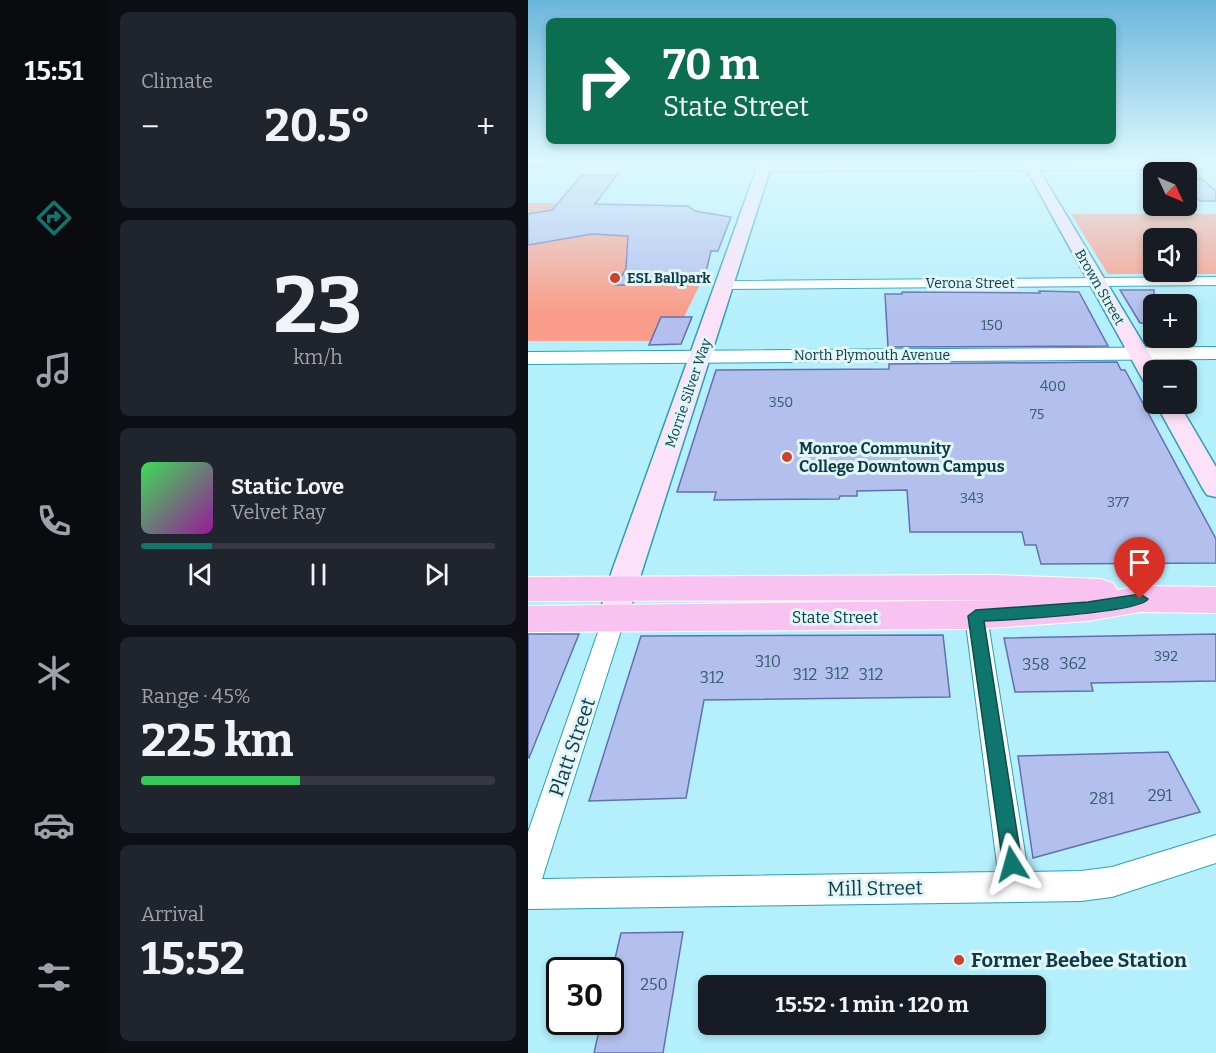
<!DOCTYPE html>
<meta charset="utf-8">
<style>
body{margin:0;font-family:Bitter,serif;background:#20242c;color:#f1f3f6;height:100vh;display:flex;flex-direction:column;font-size:22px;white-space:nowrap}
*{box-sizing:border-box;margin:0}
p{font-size:20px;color:#9ea1a6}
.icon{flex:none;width:33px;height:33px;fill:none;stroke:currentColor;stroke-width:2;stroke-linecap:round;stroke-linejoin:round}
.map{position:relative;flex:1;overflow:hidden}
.sheet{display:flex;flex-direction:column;gap:12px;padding:12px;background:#0d0f14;width:420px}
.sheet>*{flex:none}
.top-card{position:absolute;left:18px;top:18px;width:570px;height:126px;border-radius:9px;box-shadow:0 3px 9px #0003;background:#0b6e4f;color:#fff;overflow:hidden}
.needle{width:39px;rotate:134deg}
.controls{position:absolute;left:615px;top:162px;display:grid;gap:12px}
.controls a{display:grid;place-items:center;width:54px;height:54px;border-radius:9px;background:#171b24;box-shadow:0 3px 9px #0003;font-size:30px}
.speed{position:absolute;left:18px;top:957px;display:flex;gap:12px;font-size:30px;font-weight:700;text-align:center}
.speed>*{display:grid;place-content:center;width:78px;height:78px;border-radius:50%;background:#171b24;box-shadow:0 3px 9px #0003;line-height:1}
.speed .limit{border:3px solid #111;border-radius:9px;background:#fff;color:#111}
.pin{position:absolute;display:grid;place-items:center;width:51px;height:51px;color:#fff;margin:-62px -26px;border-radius:50% 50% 50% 0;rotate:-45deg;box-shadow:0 0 6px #0007}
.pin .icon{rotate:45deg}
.me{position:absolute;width:66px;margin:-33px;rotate:352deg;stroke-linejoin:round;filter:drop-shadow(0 0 4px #0008)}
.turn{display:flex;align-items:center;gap:21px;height:126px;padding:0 18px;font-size:27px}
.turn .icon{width:78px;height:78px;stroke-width:2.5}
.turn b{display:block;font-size:42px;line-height:51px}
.big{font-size:45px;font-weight:700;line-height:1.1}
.sheet .widget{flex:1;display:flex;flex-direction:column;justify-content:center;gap:9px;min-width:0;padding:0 21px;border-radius:9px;background:#20242c}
.sheet .dial{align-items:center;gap:0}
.dial b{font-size:78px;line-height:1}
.song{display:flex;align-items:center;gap:18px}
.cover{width:72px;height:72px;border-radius:9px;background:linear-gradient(135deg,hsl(130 70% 55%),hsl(300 70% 35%))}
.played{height:6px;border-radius:3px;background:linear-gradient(90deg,#0f766e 20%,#363941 20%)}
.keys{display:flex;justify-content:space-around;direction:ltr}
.heat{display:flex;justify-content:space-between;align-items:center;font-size:33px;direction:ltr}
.charge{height:9px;border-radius:4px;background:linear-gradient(90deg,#34c759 45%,#363941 0)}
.trip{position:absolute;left:170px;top:975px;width:348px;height:60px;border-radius:9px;background:#171b24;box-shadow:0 3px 9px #0003;font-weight:700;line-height:60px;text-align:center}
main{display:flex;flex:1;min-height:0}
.dock{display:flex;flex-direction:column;width:108px;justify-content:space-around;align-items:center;background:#090b0e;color:#9ea1a6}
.dock .icon{width:42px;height:42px}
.dock .on{color:#0f766e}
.dock b{font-size:27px;color:#f1f3f6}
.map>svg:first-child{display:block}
.green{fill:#f99d8a;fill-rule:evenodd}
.building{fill:#b3bfed;stroke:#6170b2;stroke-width:1.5}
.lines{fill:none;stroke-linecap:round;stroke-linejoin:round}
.minor-casing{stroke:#2aa0b5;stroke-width:2}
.tertiary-casing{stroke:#2aa0b5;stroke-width:2}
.secondary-casing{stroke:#2aa0b5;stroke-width:3}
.primary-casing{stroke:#fff;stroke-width:2}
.motorway-casing{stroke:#fff;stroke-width:2}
.minor{fill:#fff;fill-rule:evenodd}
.tertiary{fill:#fff;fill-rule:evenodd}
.secondary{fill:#fce1f8;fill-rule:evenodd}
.primary{fill:#f8c2f1;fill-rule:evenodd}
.motorway{fill:#f49ae7;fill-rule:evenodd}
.rail{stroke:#467b85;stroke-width:2;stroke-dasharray:1.5 3;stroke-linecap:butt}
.route{fill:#0f766e;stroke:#0a4d48;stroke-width:1.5}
.poi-dot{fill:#cd4229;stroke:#e2f5f9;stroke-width:2}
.labels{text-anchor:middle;stroke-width:6;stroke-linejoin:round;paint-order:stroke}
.far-poi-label{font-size:14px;font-weight:bold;fill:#0b3c45;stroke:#e2f5f9;text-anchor:start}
.far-street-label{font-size:14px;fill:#0b3c45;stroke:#e2f5f9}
.number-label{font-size:14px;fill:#355d6f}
.poi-label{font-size:16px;font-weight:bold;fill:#0b3c45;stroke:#e2f5f9;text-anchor:start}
.street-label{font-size:16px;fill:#0b3c45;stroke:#e2f5f9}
.near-number-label{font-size:16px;fill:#355d6f}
.near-street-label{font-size:20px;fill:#0b3c45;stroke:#e2f5f9}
.near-poi-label{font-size:20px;font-weight:bold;fill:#0b3c45;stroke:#e2f5f9;text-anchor:start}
</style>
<main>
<nav class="dock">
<b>15:51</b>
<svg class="icon on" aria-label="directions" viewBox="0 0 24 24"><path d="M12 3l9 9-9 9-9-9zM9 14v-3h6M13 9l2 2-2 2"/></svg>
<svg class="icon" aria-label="music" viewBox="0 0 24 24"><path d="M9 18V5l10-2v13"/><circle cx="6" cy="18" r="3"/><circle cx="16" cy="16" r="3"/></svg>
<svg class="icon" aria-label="phone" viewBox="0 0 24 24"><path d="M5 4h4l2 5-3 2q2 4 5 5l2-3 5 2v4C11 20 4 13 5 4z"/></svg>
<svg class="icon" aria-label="climate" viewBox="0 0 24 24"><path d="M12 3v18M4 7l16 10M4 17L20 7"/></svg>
<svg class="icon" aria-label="car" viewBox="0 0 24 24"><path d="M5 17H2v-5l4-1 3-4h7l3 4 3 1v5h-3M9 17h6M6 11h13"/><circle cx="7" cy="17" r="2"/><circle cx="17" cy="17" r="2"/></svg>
<svg class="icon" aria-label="filters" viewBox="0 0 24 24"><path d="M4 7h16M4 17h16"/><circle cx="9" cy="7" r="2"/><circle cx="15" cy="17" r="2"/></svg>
</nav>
<section class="sheet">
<div class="widget"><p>Climate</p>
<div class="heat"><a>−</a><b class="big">20.5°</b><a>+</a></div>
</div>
<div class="widget dial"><b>23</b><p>km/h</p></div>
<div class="widget">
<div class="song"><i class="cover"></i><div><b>Static Love</b><p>Velvet Ray</p></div></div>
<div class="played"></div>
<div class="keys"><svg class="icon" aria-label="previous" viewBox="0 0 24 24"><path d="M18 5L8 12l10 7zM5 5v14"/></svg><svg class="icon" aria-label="pause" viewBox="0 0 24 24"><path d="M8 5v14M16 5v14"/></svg><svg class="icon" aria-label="next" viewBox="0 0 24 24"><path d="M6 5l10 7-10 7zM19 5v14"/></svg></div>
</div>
<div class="widget"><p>Range · 45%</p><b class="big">225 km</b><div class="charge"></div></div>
<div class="widget"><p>Arrival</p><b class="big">15:52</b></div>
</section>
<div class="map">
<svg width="688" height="1053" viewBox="0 0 688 1053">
<rect width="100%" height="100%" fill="#b4effc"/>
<g class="green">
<polygon points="0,203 48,203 50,206 82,204 156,206 174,212 183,251 178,272 156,317 164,317 153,344 121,345 122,341 0,341"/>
<path d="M543 214H688V274H580ZM626 238H658V272H626Z"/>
</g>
<g class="building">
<polygon points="54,175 89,175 67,204 160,206 167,211 203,217 190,251 183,251 178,272 170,285 88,285 98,269 100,236 64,234 0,245 0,214 24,210"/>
<polygon points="658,179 674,179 688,191 688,201 672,201 658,188"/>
<polygon points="592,290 626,290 626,323 612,323"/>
<polygon points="511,291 551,292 580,346 360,347 357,294 374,294 374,292 512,293"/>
<polygon points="133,317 164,317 153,344 121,345"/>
<polygon points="589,362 593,370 597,370 688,539 688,563 513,564 508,545 497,545 494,532 382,532 379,490 329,491 329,496 312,496 311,499 186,500 188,492 149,492 188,370 361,369 361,364"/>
<polygon points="0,634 51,634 1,758 0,757"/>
<polygon points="688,634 688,681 563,683 565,691 487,692 476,638"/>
<polygon points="415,635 422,697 176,700 158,798 61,801 113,636"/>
<polygon points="640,752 672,812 505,858 490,756"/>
<polygon points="155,932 135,1053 66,1053 73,1022 82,1022 82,980 93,933"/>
</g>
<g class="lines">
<defs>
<g id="minor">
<polygon points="688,163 688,169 235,171 231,168 235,165"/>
<polygon points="688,277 688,285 196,289 190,285 196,281"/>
<polygon points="448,608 456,610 459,616 500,872 553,871 584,867 688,835 688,863 584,897 553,901 0,909 0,832 75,618 78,612 86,610 94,612 97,618 14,879 470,872 437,616 440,610"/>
</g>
<polygon id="tertiary" points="688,347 688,359 0,364 0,352"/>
<g id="secondary">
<polygon points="229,163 241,163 241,173 114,571 97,627 86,630 75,627 70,618 84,571 227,173"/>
<polygon points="495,163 507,163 631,370 626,370 626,387 618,385 615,380"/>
<polygon points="628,404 651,404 688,467 688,497 679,495 675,489"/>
</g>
<polygon id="primary" points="467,575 573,579 585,583 589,590 612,586 688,587 688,613 612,612 560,621 448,629 0,632 0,606 484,600 0,601 0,577"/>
<polygon id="motorway" points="0,163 32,163 25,167 0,170"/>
</defs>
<use href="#minor" class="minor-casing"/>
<use href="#tertiary" class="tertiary-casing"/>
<use href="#secondary" class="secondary-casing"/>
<use href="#primary" class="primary-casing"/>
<use href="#motorway" class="motorway-casing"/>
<use href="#minor" class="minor"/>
<use href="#tertiary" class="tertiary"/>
<use href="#secondary" class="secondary"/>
<use href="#primary" class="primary"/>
<use href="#motorway" class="motorway"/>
<polyline class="rail" points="0,169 15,163"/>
</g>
<linearGradient id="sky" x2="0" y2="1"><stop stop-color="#6bb6dc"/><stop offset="0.52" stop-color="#ddf8fe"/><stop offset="1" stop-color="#ddf8fe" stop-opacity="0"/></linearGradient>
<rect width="688" height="311" fill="url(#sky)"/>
<path class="route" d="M612 594 620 599C612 613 479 620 456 621L494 864 491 872 484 875 476 872 440 616 448 610 560 602Z"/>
<g class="poi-dot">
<circle cx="87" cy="278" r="6"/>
<circle cx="259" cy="457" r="6"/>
<circle cx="431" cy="960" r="6"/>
</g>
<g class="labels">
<g class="far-poi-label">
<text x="99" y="283">ESL Ballpark</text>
</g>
<g class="far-street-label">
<text x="442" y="288">Verona Street</text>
<text transform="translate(572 287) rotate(60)" y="5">Brown Street</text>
<text x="344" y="360">North Plymouth Avenue</text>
<text transform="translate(160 393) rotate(-71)" y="5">Morrie Silver Way</text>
</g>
<g class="number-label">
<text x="464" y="330">150</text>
<text x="525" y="391">400</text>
<text x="253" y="407">350</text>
<text x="509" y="419">75</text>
<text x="444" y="503">343</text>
<text x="590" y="507">377</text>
<text x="638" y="661">392</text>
</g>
<g class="poi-label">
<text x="271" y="454">Monroe Community<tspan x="271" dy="18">College Downtown Campus</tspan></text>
</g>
<g class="street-label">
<text x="307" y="623">State Street</text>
</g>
<g class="near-number-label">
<text x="240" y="667">310</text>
<text x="545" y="669">362</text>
<text x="508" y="670">358</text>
<text x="309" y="679">312</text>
<text x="277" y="680">312</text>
<text x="343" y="680">312</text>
<text x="184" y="683">312</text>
<text x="632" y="801">291</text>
<text x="574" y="804">281</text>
<text x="126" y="990">250</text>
</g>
<g class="near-street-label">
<text transform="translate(44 747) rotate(-71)" y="7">Platt Street</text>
<text transform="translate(347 888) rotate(-1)" y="7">Mill Street</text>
</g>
<g class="near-poi-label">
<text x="443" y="967">Former Beebee Station</text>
</g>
</g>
</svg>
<div class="controls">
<a><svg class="needle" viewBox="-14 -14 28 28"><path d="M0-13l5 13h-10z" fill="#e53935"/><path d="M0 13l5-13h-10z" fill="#9ea1a6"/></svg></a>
<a><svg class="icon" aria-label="sound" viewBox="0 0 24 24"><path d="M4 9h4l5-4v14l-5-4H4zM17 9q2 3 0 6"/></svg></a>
<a>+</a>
<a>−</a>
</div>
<div class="speed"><div class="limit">30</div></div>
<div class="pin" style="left:612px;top:599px;background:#d93025"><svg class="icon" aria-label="arrive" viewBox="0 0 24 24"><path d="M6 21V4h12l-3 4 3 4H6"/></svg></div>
<svg class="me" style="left:484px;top:864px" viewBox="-20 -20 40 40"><path d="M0-17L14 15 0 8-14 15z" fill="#0f766e" stroke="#fff" stroke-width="4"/></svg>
<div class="trip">15:52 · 1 min · 120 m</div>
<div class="top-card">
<div class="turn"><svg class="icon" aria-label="right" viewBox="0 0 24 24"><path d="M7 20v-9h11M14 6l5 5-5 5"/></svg><div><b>70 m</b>State Street</div></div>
</div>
</div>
</main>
